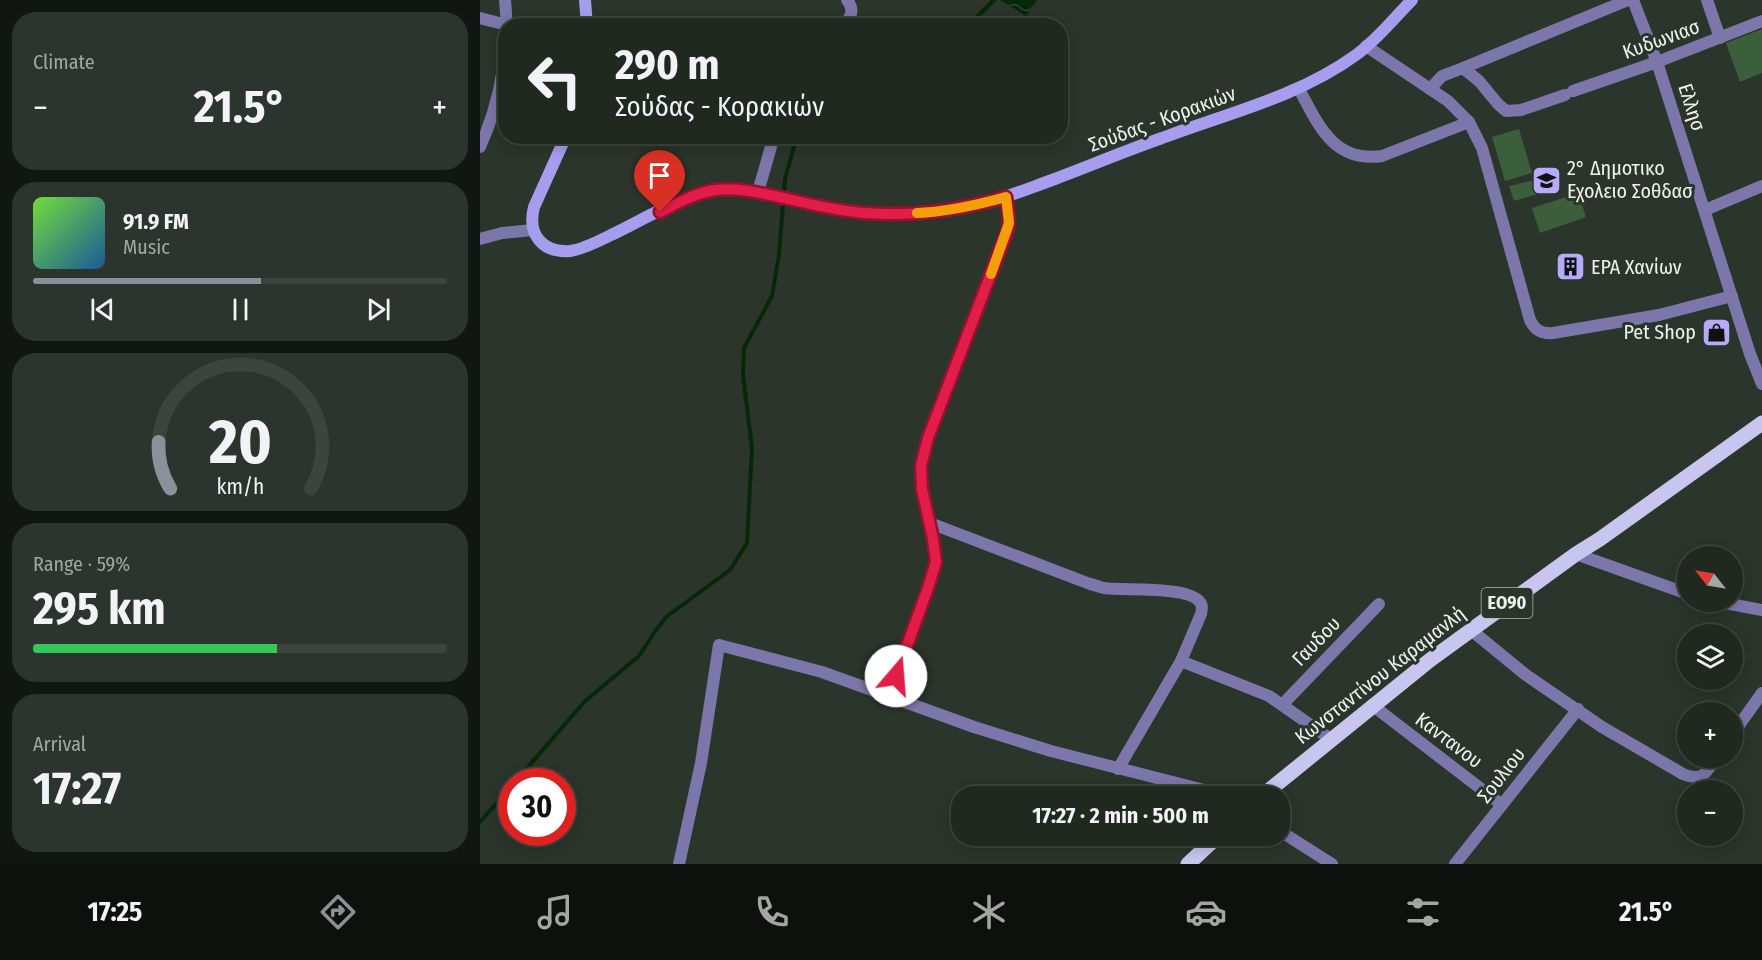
<!DOCTYPE html>
<meta charset="utf-8">
<style>
body{margin:0;font-family:"Fira Sans Condensed",sans-serif;background:#2d342d;color:#f1f3f6;height:100vh;display:flex;flex-direction:column;font-size:22px;white-space:nowrap}
*{box-sizing:border-box;margin:0}
p{font-size:20px;color:#a2a6a5}
.icon{flex:none;width:33px;height:33px;fill:none;stroke:currentColor;stroke-width:2;stroke-linecap:round;stroke-linejoin:round}
.map{position:relative;flex:1;overflow:hidden}
.panel{display:flex;flex-direction:column;gap:12px;padding:12px;background:#121612;width:480px}
.panel>*{flex:none}
.guide{position:absolute;left:18px;top:18px;width:570px;height:126px;border-radius:24px;box-shadow:0 3px 15px #0003,0 0 0 2px #3d443e;background:#202820;color:#f1f3f6;overflow:hidden}
.needle{width:39px;rotate:301deg}
.buttons{position:absolute;left:1197px;top:546px;display:grid;gap:12px}
.buttons a{display:grid;place-items:center;width:66px;height:66px;border-radius:50%;background:#202820;box-shadow:0 3px 15px #0003,0 0 0 2px #3d443e;font-size:30px}
.speed{position:absolute;left:18px;top:768px;display:flex;gap:12px;font-size:30px;font-weight:700;text-align:center}
.speed>*{display:grid;place-content:center;width:78px;height:78px;border-radius:50%;background:#202820;box-shadow:0 3px 15px #0003,0 0 0 2px #3d443e;line-height:1}
.speed .limit{border:9px solid #d22;background:#fff;color:#111}
.pin{position:absolute;display:grid;place-items:center;width:51px;height:51px;color:#fff;margin:-62px -26px;border-radius:50% 50% 50% 0;rotate:-45deg;box-shadow:0 0 6px #0007}
.pin .icon{rotate:45deg}
.me{position:absolute;width:66px;margin:-33px;rotate:18deg;stroke-linejoin:round;filter:drop-shadow(0 0 4px #0008)}
.turn{display:flex;align-items:center;gap:21px;height:126px;padding:0 18px;font-size:27px}
.turn .icon{width:78px;height:78px;stroke-width:2.5}
.turn b{display:block;font-size:42px;line-height:51px}
.big{font-size:45px;font-weight:700;line-height:1.1}
.panel .card{flex:1;display:flex;flex-direction:column;justify-content:center;gap:9px;min-width:0;padding:0 21px;border-radius:24px;background:#2d342d}
.panel .dial{align-items:center;gap:0}
.dial svg{height:156px;overflow:visible;fill:none;stroke:#3d443e;stroke-width:7;stroke-linecap:round;text-anchor:middle}
.dial text{fill:#f1f3f6;stroke:none}
.song{display:flex;align-items:center;gap:18px}
.cover{width:72px;height:72px;border-radius:9px;background:linear-gradient(135deg,hsl(100 70% 55%),hsl(210 70% 35%))}
.played{height:6px;border-radius:3px;background:linear-gradient(90deg,#8c9099 55%,#3d443e 55%)}
.keys{display:flex;justify-content:space-around;direction:ltr}
.heat{display:flex;justify-content:space-between;align-items:center;font-size:33px;direction:ltr}
.charge{height:9px;border-radius:4px;background:linear-gradient(90deg,#34c759 59%,#3d443e 0)}
.trip{position:absolute;left:471px;top:786px;width:339px;height:60px;border-radius:24px;background:#202820;box-shadow:0 3px 15px #0003,0 0 0 2px #3d443e;font-weight:700;line-height:60px;text-align:center}
.dock{display:flex;height:96px;justify-content:space-around;align-items:center;background:#0d100d;color:#a2a6a5}
.dock .icon{width:42px;height:42px}
.dock .on{color:#8c9099}
.dock b{font-size:27px;color:#f1f3f6}
main{display:flex;flex:1;min-height:0}
.map>svg:first-child{display:block}
.green{fill:#3b5e3b}
.water{fill:url(#water-waves)}
.lines{fill:none;stroke-linecap:round;stroke-linejoin:round}
.stream{stroke:#062808;stroke-width:4}
.street{stroke:#7c77aa;stroke-width:12}
.secondary{stroke:#a69def;stroke-width:12}
.primary{stroke:#c8c5ef;stroke-width:15}
.route-casing{stroke:#92132f;stroke-width:15}
.route{stroke:#e11d48;stroke-width:10}
.slow{stroke:#f59e0b;stroke-width:10}
.labels{text-anchor:middle;stroke-width:6;stroke-linejoin:round;paint-order:stroke}
.shield{fill:#2b352b;stroke:#b2bab2;stroke-width:1.5}
.shield-label{font-size:18px;font-weight:bold;fill:#ecf3ec}
.street-label{font-size:20px;fill:#ecf3ec;stroke:#2b352b}
.poi-label{font-size:20px;fill:#ecf3ec;stroke:#2b352b;text-anchor:start}
</style>
<main>
<section class="panel">
<div class="card"><p>Climate</p>
<div class="heat"><a>−</a><b class="big">21.5°</b><a>+</a></div>
</div>
<div class="card">
<div class="song"><i class="cover"></i><div><b>91.9 FM</b><p>Music</p></div></div>
<div class="played"></div>
<div class="keys"><svg class="icon" aria-label="previous" viewBox="0 0 24 24"><path d="M18 5L8 12l10 7zM5 5v14"/></svg><svg class="icon" aria-label="pause" viewBox="0 0 24 24"><path d="M8 5v14M16 5v14"/></svg><svg class="icon" aria-label="next" viewBox="0 0 24 24"><path d="M6 5l10 7-10 7zM19 5v14"/></svg></div>
</div>
<div class="card dial"><svg viewBox="0 0 100 80">
<path d="M14 69A42 42 0 1 1 86 69"/>
<path d="M14 69A42 42 0 0 1 8 45" stroke="#8c9099"/>
<text x="50" y="56" font-size="32" font-weight="700">20</text>
<text x="50" y="72" font-size="11">km/h</text>
</svg></div>
<div class="card"><p>Range · 59%</p><b class="big">295 km</b><div class="charge"></div></div>
<div class="card"><p>Arrival</p><b class="big">17:27</b></div>
</section>
<div class="map">
<svg width="1282" height="864" viewBox="0 0 1282 864">
<defs>
<pattern id="water-waves" width="16" height="10" patternUnits="userSpaceOnUse" patternTransform="scale(1.5)"><rect width="16" height="10" fill="#062808"/><path d="M0 5q4-4 8 0t8 0" fill="none" stroke="#2a482c"/></pattern>
</defs>
<rect width="100%" height="100%" fill="#2b352b"/>
<g class="green">
<polygon points="1282,29 1282,73 1260,82 1246,43"/>
<polygon points="1039,129 1052,173 1025,181 1012,137"/>
<polygon points="1054,180 1058,194 1034,201 1029,186"/>
<polygon points="1098,193 1106,217 1060,233 1052,208"/>
</g>
<polygon class="water" points="520,0 557,0 546,16"/>
<g class="lines">
<g class="stream">
<polyline points="488,26 514,0"/>
<polyline points="35,782 105,701 159,656 174,633 186,617 250,570 267,543 272,448 263,375 264,348 292,296 299,255 305,179 317,136"/>
<polyline points="0,822 32,786"/>
</g>
<g class="street">
<polyline points="25,0 27,26"/>
<polyline points="1153,0 1177,62 1270,354 1282,384"/>
<polyline points="1227,0 1240,38"/>
<polyline points="0,18 27,25"/>
<path d="M364 26C371 17 375 9 367 0"/>
<path d="M886 46 968 101 989 122 1002 148 1050 320C1055 330 1061 334 1073 333L1179 315 1252 296"/>
<polyline points="983,68 1148,0"/>
<path d="M819 89C838 124 853 163 902 156L989 122"/>
<polyline points="950,89 962,76 983,68 999,81 1018,104 1026,111 1041,110 1085,95"/>
<polyline points="1093,91 1177,62 1282,21"/>
<path d="M0 147C15 114 23 80 26 44"/>
<polyline points="278,192 294,136"/>
<polyline points="526,197 529,217 528,229 448,438 441,466 442,490 453,539 456,562 448,588 422,656 416,676 419,689 425,702 494,727 571,751 724,790 737,796"/>
<polyline points="1225,210 1282,186"/>
<polyline points="0,239 22,233 53,230"/>
<path d="M450 523 610 584C615 585 620 587 624 588 645 591 706 586 719 601 723 605 722 609 721 614L701 661 638 769"/>
<polyline points="1096,554 1208,594"/>
<polyline points="1240,602 1282,610"/>
<path d="M991 630 1046 675 1122 727 1203 774C1223 782 1226 773 1236 758"/>
<polyline points="701,661 789,696 852,740"/>
<polyline points="802,705 899,604"/>
<polyline points="892,705 1022,805"/>
<polyline points="1252,735 1282,693"/>
<polyline points="800,831 852,864"/>
<polyline points="199,864 221,763 239,645 342,672 425,702"/>
<polyline points="975,864 1098,709"/>
</g>
<g class="secondary">
<polyline points="105,0 107,26"/>
<path d="M86 136 54 207C47 234 62 253 90 251 104 249 119 241 131 235 163 220 200 196 235 191 261 186 287 195 312 200 344 207 377 214 410 214 439 214 469 212 498 205 523 199 547 189 572 180 609 166 645 151 682 138 748 113 818 97 876 55 897 40 914 18 932 0"/>
</g>
<g class="primary">
<polyline points="782,796 950,660 1096,554 1120,539 1282,423"/>
<polyline points="708,864 738,836"/>
</g>
</g>
<g class="lines">
<defs>
<path id="route" d="M180 212C197 203 216 193 235 190 260 187 284 194 308 199 333 205 359 211 385 213 433 217 480 210 526 197L529 217 528 229 448 438 441 466 442 489 453 539 456 562 448 588 416 676"/>
</defs>
<use href="#route" class="route-casing"/>
<use href="#route" class="route"/>
<path class="slow" d="M437 213C467 212 497 205 526 197L529 223 511 274"/>
</g>
<defs>
<symbol id="school-square" viewBox="-11 -11 22 22"><rect x="-9" y="-9" width="18" height="18" rx="4" fill="#b4acf9" stroke="#2b352b"/><path d="M0-5L7-2L0 1L-7-2ZM-4 1L0 2.5L4 1V4Q0 6-4 4Z" fill="#111"/></symbol>
<symbol id="building-square" viewBox="-11 -11 22 22"><rect x="-9" y="-9" width="18" height="18" rx="4" fill="#b4acf9" stroke="#2b352b"/><path d="M-4-6H4V6H1V3H-1V6H-4ZM-2.5-4.3h1.7v1.8h-1.7ZM.8-4.3h1.7v1.8H.8ZM-2.5-1h1.7V.8h-1.7ZM.8-1h1.7V.8H.8Z" fill="#111"/></symbol>
<symbol id="shop-square" viewBox="-11 -11 22 22"><rect x="-9" y="-9" width="18" height="18" rx="4" fill="#b4acf9" stroke="#2b352b"/><path d="M-5-2.5h2.3a2.7 3.5 0 0 1 5.4 0H5L5.5 6h-11ZM-1.5-2.5h3a1.5 2.3 0 0 0-3 0Z" fill="#111"/></symbol>
</defs>
<g fill-rule="evenodd">
<use href="#school-square" x="1050" y="164" width="33" height="33"/>
<use href="#building-square" x="1074" y="250" width="33" height="33"/>
<use href="#shop-square" x="1220" y="316" width="33" height="33"/>
</g>
<g class="labels">
<rect class="shield" x="1001.5" y="588" width="51" height="30" rx="4.5"/>
<g class="shield-label">
<text x="1027" y="609">ΕΟ90</text>
</g>
<g class="street-label">
<text transform="translate(1181 39) rotate(-20)" y="7">Κυδωνιασ</text>
<text transform="translate(1212 107) rotate(72)" y="7">Ελλησ</text>
<text transform="translate(682 119) rotate(-20)" y="7">Σούδας - Κορακιών</text>
<text transform="translate(836 641) rotate(-46)" y="7">Γαυδου</text>
<text transform="translate(900 675) rotate(-38)" y="7">Κωνσταντίνου Καραμανλή</text>
<text transform="translate(969 740) rotate(37)" y="7">Καντανου</text>
<text transform="translate(1021 775) rotate(-52)" y="7">Σουλιου</text>
</g>
<g class="poi-label">
<text x="1087" y="175">2° Δημοτικο<tspan x="1087" dy="23">Εχολειο Σοθδασ</tspan></text>
<text x="1111" y="274">ΕΡΑ Χανίων</text>
<text x="1216" y="339" text-anchor="end">Pet Shop</text>
</g>
</g>
</svg>
<div class="buttons">
<a><svg class="needle" viewBox="-14 -14 28 28"><path d="M0-13l5 13h-10z" fill="#e53935"/><path d="M0 13l5-13h-10z" fill="#a2a6a5"/></svg></a>
<a><svg class="icon" aria-label="layers" viewBox="0 0 24 24"><path d="M12 4l9 5-9 5-9-5zM3 14l9 5 9-5"/></svg></a>
<a>+</a>
<a>−</a>
</div>
<div class="speed"><div class="limit">30</div></div>
<div class="pin" style="left:180px;top:212px;background:#d93025"><svg class="icon" aria-label="arrive" viewBox="0 0 24 24"><path d="M6 21V4h12l-3 4 3 4H6"/></svg></div>
<svg class="me" style="left:416px;top:676px" viewBox="-20 -20 40 40"><circle r="19" fill="#fff"/><path d="M0-13L10 11 0 6-10 11z" fill="#e11d48"/></svg>
<div class="trip">17:27 · 2 min · 500 m</div>
<div class="guide">
<div class="turn"><svg class="icon" aria-label="left" viewBox="0 0 24 24"><path d="M17 20v-9H6M10 6l-5 5 5 5"/></svg><div><b>290 m</b>Σούδας - Κορακιών</div></div>
</div>
</div>
</main>
<nav class="dock">
<b>17:25</b>
<svg class="icon on" aria-label="directions" viewBox="0 0 24 24"><path d="M12 3l9 9-9 9-9-9zM9 14v-3h6M13 9l2 2-2 2"/></svg>
<svg class="icon" aria-label="music" viewBox="0 0 24 24"><path d="M9 18V5l10-2v13"/><circle cx="6" cy="18" r="3"/><circle cx="16" cy="16" r="3"/></svg>
<svg class="icon" aria-label="phone" viewBox="0 0 24 24"><path d="M5 4h4l2 5-3 2q2 4 5 5l2-3 5 2v4C11 20 4 13 5 4z"/></svg>
<svg class="icon" aria-label="climate" viewBox="0 0 24 24"><path d="M12 3v18M4 7l16 10M4 17L20 7"/></svg>
<svg class="icon" aria-label="car" viewBox="0 0 24 24"><path d="M5 17H2v-5l4-1 3-4h7l3 4 3 1v5h-3M9 17h6M6 11h13"/><circle cx="7" cy="17" r="2"/><circle cx="17" cy="17" r="2"/></svg>
<svg class="icon" aria-label="filters" viewBox="0 0 24 24"><path d="M4 7h16M4 17h16"/><circle cx="9" cy="7" r="2"/><circle cx="15" cy="17" r="2"/></svg>
<b>21.5°</b>
</nav>
